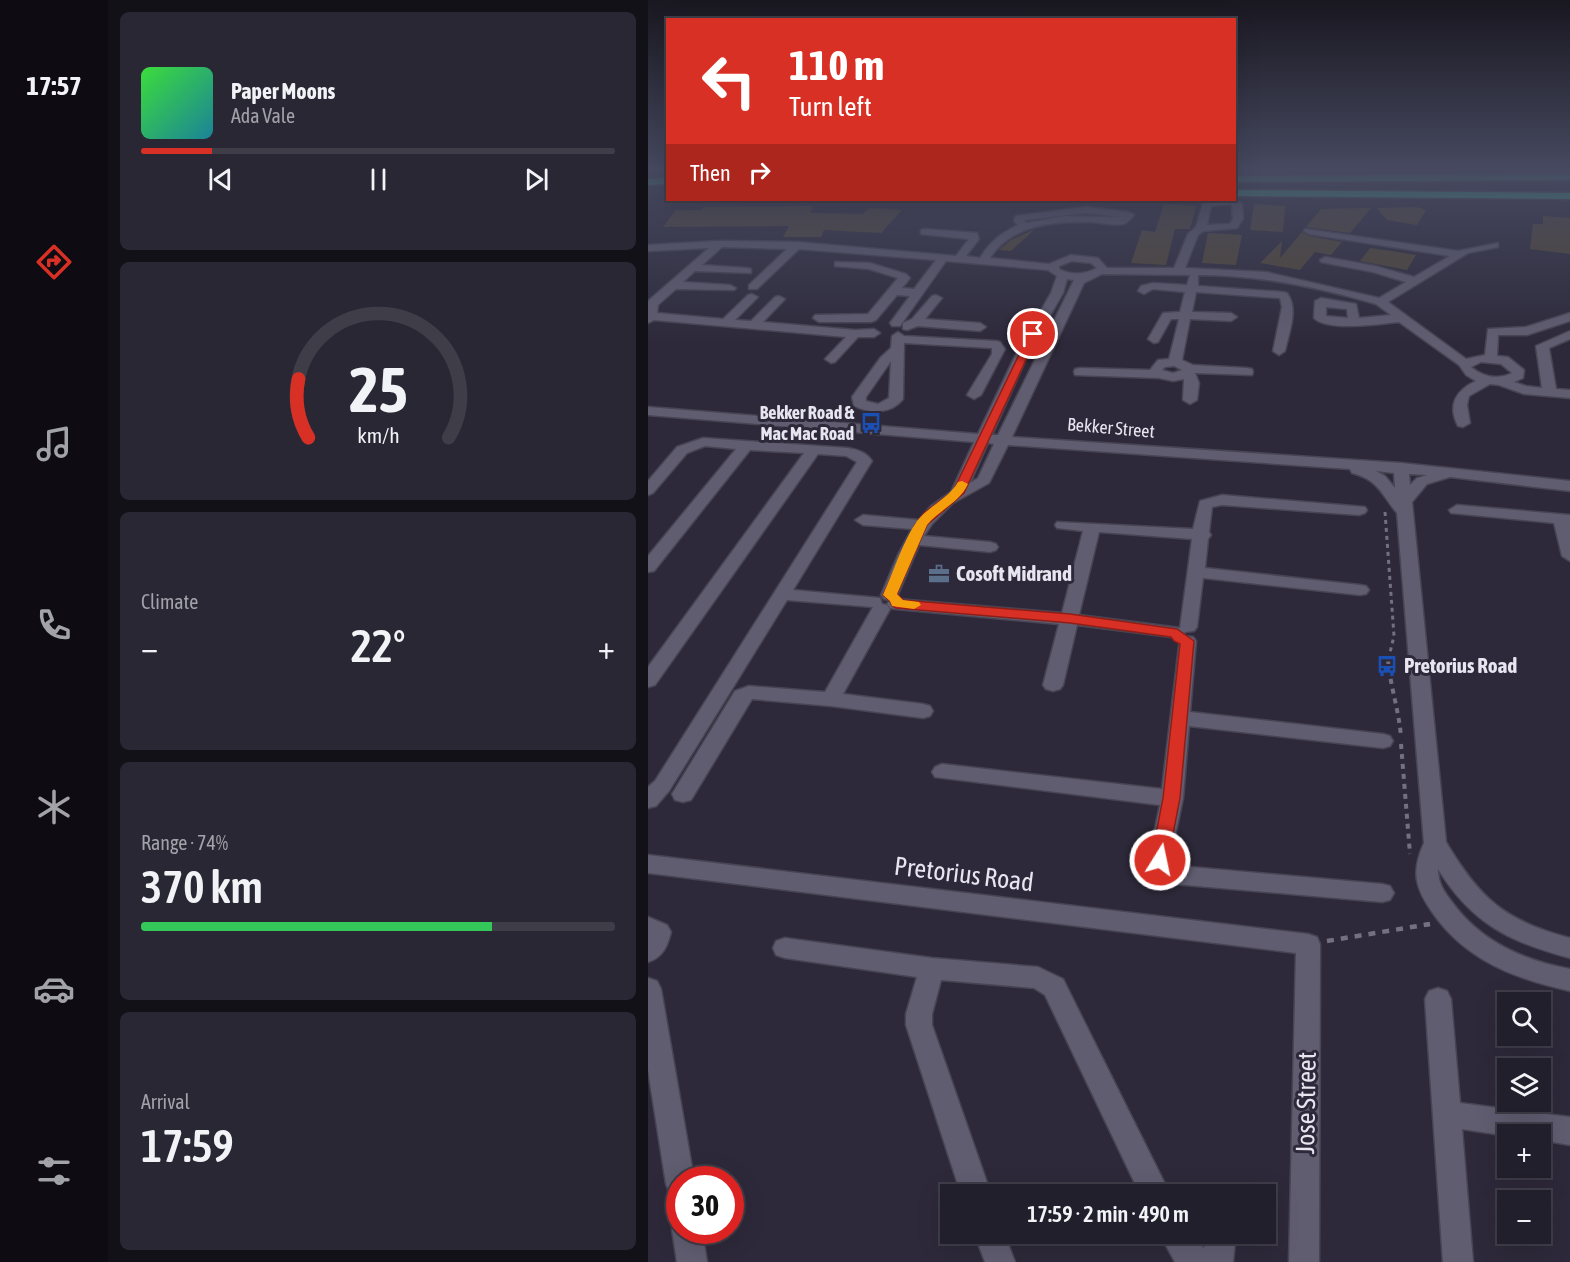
<!DOCTYPE html>
<meta charset="utf-8">
<style>
body{margin:0;font-family:"Asap Condensed",sans-serif;background:#2a2734;color:#f1f3f6;height:100vh;display:flex;flex-direction:column;font-size:22px;white-space:nowrap}
*{box-sizing:border-box;margin:0}
p{font-size:20px;color:#a2a2a9}
.icon{flex:none;width:33px;height:33px;fill:none;stroke:currentColor;stroke-width:2;stroke-linecap:round;stroke-linejoin:round}
.map{position:relative;flex:1;overflow:hidden}
.panel{display:flex;flex-direction:column;gap:12px;padding:12px;background:#131118;width:540px}
.panel>*{flex:none}
.hud{position:absolute;left:18px;top:18px;width:570px;height:183px;border-radius:0px;box-shadow:0 6px 24px #0002,0 0 0 2px #3f3d48;background:#d93025;color:#fff;overflow:hidden}
.buttons{position:absolute;left:849px;top:992px;display:grid;gap:12px}
.buttons a{display:grid;place-items:center;width:54px;height:54px;border-radius:0px;background:#221f2c;box-shadow:0 6px 24px #0002,0 0 0 2px #3f3d48;font-size:30px}
.speed{position:absolute;left:18px;top:1166px;display:flex;gap:12px;font-size:30px;font-weight:700;text-align:center}
.speed>*{display:grid;place-content:center;width:78px;height:78px;border-radius:50%;background:#221f2c;box-shadow:0 6px 24px #0002,0 0 0 2px #3f3d48;line-height:1}
.speed .limit{border:9px solid #d22;background:#fff;color:#111}
.pin{position:absolute;display:grid;place-items:center;width:51px;height:51px;color:#fff;margin:-26px;border:3px solid #fff;border-radius:50%;box-shadow:0 2px 6px #0007}
.me{position:absolute;width:66px;margin:-33px;rotate:10deg;stroke-linejoin:round;filter:drop-shadow(0 0 4px #0008)}
.turn{display:flex;align-items:center;gap:21px;height:126px;padding:0 24px;font-size:27px}
.turn .icon{width:78px;height:78px;stroke-width:2.5}
.turn b{display:block;font-size:42px;line-height:51px}
.then{display:flex;align-items:center;height:57px;padding:0 24px;background:#0003;gap:12px;font-size:22px}
.big{font-size:45px;font-weight:600;line-height:1.1}
.panel .card{flex:1;display:flex;flex-direction:column;justify-content:center;gap:9px;min-width:0;padding:0 21px;border-radius:9px;background:#2a2734}
.panel .dial{align-items:center;gap:0}
.dial svg{height:156px;overflow:visible;fill:none;stroke:#3f3d48;stroke-width:7;stroke-linecap:round;text-anchor:middle}
.dial text{fill:#f1f3f6;stroke:none}
.song{display:flex;align-items:center;gap:18px}
.cover{width:72px;height:72px;border-radius:9px;background:linear-gradient(135deg,hsl(120 70% 55%),hsl(190 70% 35%))}
.played{height:6px;border-radius:3px;background:linear-gradient(90deg,#d93025 15%,#3f3d48 15%)}
.keys{display:flex;justify-content:space-around;direction:ltr}
.heat{display:flex;justify-content:space-between;align-items:center;font-size:33px;direction:ltr}
.charge{height:9px;border-radius:4px;background:linear-gradient(90deg,#34c759 74%,#3f3d48 0)}
.trip{position:absolute;left:292px;top:1184px;width:336px;height:60px;border-radius:0px;background:#221f2c;box-shadow:0 6px 24px #0002,0 0 0 2px #3f3d48;font-weight:600;line-height:60px;text-align:center}
main{display:flex;flex:1;min-height:0}
.tabs{display:flex;flex-direction:column;width:108px;justify-content:space-around;align-items:center;background:#0e0c12;color:#a2a2a9}
.tabs .icon{width:42px;height:42px}
.tabs .current{color:#d93025}
.tabs b{font-size:27px;color:#f1f3f6}
.map>svg:first-child{display:block}
.building{fill:#524735}
.lines{fill:none;stroke-linecap:round;stroke-linejoin:round}
.minor-casing{stroke:#474453;stroke-width:3}
.highway-casing{stroke:#474453;stroke-width:3}
.path-far2{stroke:#73707f;stroke-width:3;stroke-dasharray:4 4;stroke-linecap:butt}
.path-far1{stroke:#73707f;stroke-width:4;stroke-dasharray:5 5;stroke-linecap:butt}
.path{stroke:#73707f;stroke-width:4.5;stroke-dasharray:7 7;stroke-linecap:butt}
.minor{fill:#615d71;fill-rule:evenodd}
.highway{fill:#36be8e;fill-rule:evenodd}
.route{fill:#d93025;stroke:#8d1f18;stroke-width:1.5}
.slow{fill:#f59e0b}
.labels{text-anchor:middle;stroke-width:6;stroke-linejoin:round;paint-order:stroke}
.far-poi-label{font-size:18px;font-weight:bold;fill:#e7e5f0;stroke:#2d293a;text-anchor:end}
.far-street-label{font-size:18px;fill:#e7e5f0;stroke:#2d293a}
.poi-label{font-size:21px;font-weight:bold;fill:#e7e5f0;stroke:#2d293a;text-anchor:start}
.near-street-label{font-size:26px;fill:#e7e5f0;stroke:#2d293a}
</style>
<main>
<nav class="tabs">
<b>17:57</b>
<svg class="icon current" aria-label="directions" viewBox="0 0 24 24"><path d="M12 3l9 9-9 9-9-9zM9 14v-3h6M13 9l2 2-2 2"/></svg>
<svg class="icon" aria-label="music" viewBox="0 0 24 24"><path d="M9 18V5l10-2v13"/><circle cx="6" cy="18" r="3"/><circle cx="16" cy="16" r="3"/></svg>
<svg class="icon" aria-label="phone" viewBox="0 0 24 24"><path d="M5 4h4l2 5-3 2q2 4 5 5l2-3 5 2v4C11 20 4 13 5 4z"/></svg>
<svg class="icon" aria-label="climate" viewBox="0 0 24 24"><path d="M12 3v18M4 7l16 10M4 17L20 7"/></svg>
<svg class="icon" aria-label="car" viewBox="0 0 24 24"><path d="M5 17H2v-5l4-1 3-4h7l3 4 3 1v5h-3M9 17h6M6 11h13"/><circle cx="7" cy="17" r="2"/><circle cx="17" cy="17" r="2"/></svg>
<svg class="icon" aria-label="filters" viewBox="0 0 24 24"><path d="M4 7h16M4 17h16"/><circle cx="9" cy="7" r="2"/><circle cx="15" cy="17" r="2"/></svg>
</nav>
<section class="panel">
<div class="card">
<div class="song"><i class="cover"></i><div><b>Paper Moons</b><p>Ada Vale</p></div></div>
<div class="played"></div>
<div class="keys"><svg class="icon" aria-label="previous" viewBox="0 0 24 24"><path d="M18 5L8 12l10 7zM5 5v14"/></svg><svg class="icon" aria-label="pause" viewBox="0 0 24 24"><path d="M8 5v14M16 5v14"/></svg><svg class="icon" aria-label="next" viewBox="0 0 24 24"><path d="M6 5l10 7-10 7zM19 5v14"/></svg></div>
</div>
<div class="card dial"><svg viewBox="0 0 100 80">
<path d="M14 69A42 42 0 1 1 86 69"/>
<path d="M14 69A42 42 0 0 1 9 39" stroke="#d93025"/>
<text x="50" y="56" font-size="32" font-weight="700">25</text>
<text x="50" y="72" font-size="11">km/h</text>
</svg></div>
<div class="card"><p>Climate</p>
<div class="heat"><a>−</a><b class="big">22°</b><a>+</a></div>
</div>
<div class="card"><p>Range · 74%</p><b class="big">370 km</b><div class="charge"></div></div>
<div class="card"><p>Arrival</p><b class="big">17:59</b></div>
</section>
<div class="map">
<svg width="922" height="1262" viewBox="0 0 922 1262">
<rect width="100%" height="100%" fill="#2d293a"/>
<g class="building">
<polygon points="516,204 548,206 542,229 527,229 518,265 483,263 494,230 507,232"/>
<polygon points="606,204 637,206 635,232 602,230"/>
<polygon points="165,206 162,213 215,214 221,208 254,210 233,233 176,230 173,237 135,237 141,226 15,227 28,210 53,210 56,207"/>
<polygon points="768,207 778,210 769,225 739,220 729,208"/>
<polygon points="723,208 702,233 658,227 673,209"/>
<polygon points="895,216 922,218 922,254 882,249 885,224 895,224"/>
<polygon points="387,229 363,251 351,250 363,240"/>
<polygon points="654,232 661,236 694,242 683,255 667,252 652,270 612,263 634,241 632,258"/>
<polygon points="560,233 594,235 588,265 554,263"/>
<polygon points="722,248 744,251 768,255 759,270 712,261"/>
</g>
<g class="lines">
<defs>
<g id="minor">
<path d="M586 199 594 204 595 219 589 228 555 231 550 235 537 268 618 272 731 298 758 282 725 272 673 262 672 260 677 257 727 266 766 277 802 256 661 234 656 231 657 229 810 251 850 243V247L820 253 740 302 818 359 837 355 840 329 878 327 922 313V321L879 335H850L849 356 860 357 876 370 875 378 866 382 878 386 894 388 888 346 922 331V339L901 348 908 389 922 390V398L876 394 851 385 842 384 821 396 819 405 822 423 815 427 810 426C799 405 808 390 828 381L818 375 811 365 751 322C732 324 680 332 666 318L667 301 673 298 708 304 711 318 743 315 728 304C670 287 611 275 550 275V286L635 292 639 293C651 309 641 332 637 351L631 355 625 351 634 307 632 298 548 292 544 312 583 313 589 317 583 321 542 319 534 360 545 365 599 368 604 369 605 372 604 375 547 373 551 383 549 400 542 404 535 400 536 379 525 381 511 378 427 375 426 372 427 369 432 368 502 370 510 360 521 359 531 319H523L510 342 506 343 500 339 515 313 532 312 537 292 505 289 496 294 490 291 493 286 505 283 539 285 542 275 454 274 436 283 364 437 753 463 922 481V491L802 477 779 484 764 502 798 842C832 899 857 921 922 938V958C862 942 824 924 790 869 790 883 796 892 804 902 833 942 875 960 922 969V991C867 979 817 960 784 912 767 887 763 872 776 843L749 513C733 494 731 480 704 473L702 469 360 445 341 483 305 503 284 524 276 536 342 542 348 544 350 547 348 550 342 552 271 545 248 599 414 613 435 531 409 528 407 525 409 522 545 529 552 501 574 495 717 507 719 510 717 513 711 515 574 505 564 507 561 532 563 535 560 539 557 568 712 585 718 586 721 590 718 594 712 595 555 578 549 627 546 631 537 632 536 636 545 637 548 641 542 712 735 734 742 736 745 741 742 746 735 748 541 726 535 798 523 856 525 862 531 866 734 884 742 886 746 893 742 900 734 902 526 884 507 873 501 856 512 805 287 777 284 772 287 767 294 764 514 789 532 638 429 625 415 685 412 689 405 691 398 689 395 685 411 624 248 609 242 608 239 604 242 600 236 599 233 595 250 555 264 529 215 525 207 520 215 515 271 520 283 506 303 492 326 442 0 415V407L330 434 369 352 403 293 409 276 400 270 298 261 252 326H244L242 323 262 296 249 295 228 320 223 322H171L165 318 167 315 220 314 250 278 221 269 187 266V262L222 263 258 274 262 278 254 288 266 289 288 260 151 249 109 289H101V285L139 249 74 247 54 265 99 268 103 269V273L47 271 35 282 82 285 88 288 86 290 28 289 10 305 9 313 75 319 100 295 104 294 110 297 87 320 103 321 127 297 131 296 137 299 115 322 207 330 226 329 232 333 226 337H210L187 362 183 363 177 359 198 337 6 320 0 323V301L61 248 0 251V245L71 241 149 242 308 256 321 239 273 234V230L277 229 329 233 331 239 318 256 332 258C342 242 353 233 370 225L366 221 368 216 438 207 481 212 486 215C483 218 480 223 475 224 466 226 452 222 442 222 405 221 363 225 342 258L401 264 423 255 450 258 459 268H526L540 234 548 227 556 201ZM582 204 584 205 585 219 582 224 559 225 563 206ZM438 213 473 217 416 216 379 223 376 220ZM424 261 443 263 449 268C436 275 423 275 411 269V266ZM419 279 426 280 350 435H344L381 352 415 293ZM678 307 699 309 700 318 678 316ZM833 362 853 364 864 373C849 380 835 377 823 367ZM526 366 534 370 525 373 514 370 517 367ZM340 443 346 444 330 478 322 483ZM728 471 746 473 747 488 737 476ZM761 474 779 475 769 478 762 485ZM451 532 544 539 532 628 431 615Z"/>
<polygon points="288,295 294,298 277,319 332,323 338,327 332,331 270,326 259,330 255,329 255,323 264,319 284,296"/>
<path d="M250 332 256 336 348 341 352 342 357 349 333 395 326 399 319 395 344 354V348L256 343 255 399C243 414 223 414 206 406L204 397 233 357 243 348 244 336ZM243 361 241 398 230 404 218 401V397Z"/>
<path d="M55 438 200 448C210 450 218 452 224 461L145 590 232 598 234 604 239 605 242 609 195 694 275 704 282 706 285 711 282 716 275 718 183 706 104 699 43 800 35 802 27 800 24 794 87 691 101 686 177 692 225 607 139 600 21 791 8 806 0 808V787L7 781 209 462 198 456 170 454 7 685 0 687V667L156 453 102 450 6 571 0 572V556L88 449 57 446 39 453 5 493 0 495V481L29 447Z"/>
<polygon points="809,505 922,515 922,561 914,556 906,523 803,513 801,510"/>
<polygon points="0,855 660,934 669,937 672,944 671,1262 641,1262 648,953 0,873"/>
<path d="M0 917 19 925 23 932C19 947 15 957 0 962Z"/>
<polygon points="137,938 284,958 390,967 415,979 522,1194 492,1194 397,995 386,988 293,980 284,1014 284,1025 343,1194 313,1194 258,1025 258,1014 269,977 137,958 128,955 125,948 128,941"/>
<polygon points="0,978 9,981 13,989 46,1179 32,1179 32,1198 22,1194 18,1184 0,1070"/>
<polygon points="790,988 799,991 803,999 812,1103 922,1117 922,1145 892,1140 892,1134 860,1134 860,1136 814,1129 825,1262 795,1262 777,999 781,991"/>
<polygon points="32,1218 32,1230 54,1230 59,1262 29,1262 24,1230 28,1219"/>
<polygon points="326,1233 356,1233 367,1262 337,1262"/>
<polygon points="511,1233 543,1233 551,1244 556,1248 558,1233 588,1233 585,1262 527,1262"/>
</g>
<g id="highway">
<polygon points="922,174 922,180 586,182 586,176"/>
<polygon points="20,178 20,184 0,185 0,179"/>
<polygon points="586,190 922,193 922,199 586,196"/>
</g>
</defs>
<use href="#minor" class="minor-casing"/>
<use href="#highway" class="highway-casing"/>
<polyline class="path-far2" points="737,512 746,636 740,661"/>
<g class="path-far1">
<path d="M740 659C742 686 751 710 753 737"/>
<polyline points="753,744 762,854"/>
<polyline points="777,925 782,924"/>
</g>
<polyline class="path" points="679,941 782,924"/>
<use href="#minor" class="minor"/>
<use href="#highway" class="highway"/>
</g>
<linearGradient id="sky" x2="0" y2="1"><stop stop-color="#191720"/><stop offset="0.49" stop-color="#464960"/><stop offset="1" stop-color="#464960" stop-opacity="0"/></linearGradient>
<rect width="922" height="345" fill="url(#sky)"/>
<polygon class="route" points="382,332 390,334 316,493 279,525 249,594 255,600 422,614 529,629 546,641 532,798 520,860 518,865 512,867 506,865 503,860 515,798 532,644 526,641 523,637 422,623 248,608 244,606 242,601 235,595 267,525 276,513 305,491"/>
<path class="slow" d="M314 481 320 484C311 503 291 510 279 525L249 594 255 600 271 602 273 605 266 609 244 606 242 601 235 595C245 573 255 541 269 521 281 506 300 499 310 482Z"/>
<defs>
<symbol id="bus-bare" viewBox="-9 -9 18 18"><path d="M-5-6H5V4H4V6H2V4H-2V6H-4V4H-5ZM-3.5-4V0h7V-4ZM-3.5 1.2v1.5H-2V1.2ZM2 1.2v1.5H3.5V1.2Z" fill="#1a4fb4" stroke="#2d293a" stroke-width="2.5" paint-order="stroke"/></symbol>
<symbol id="office-bare" viewBox="-9 -9 18 18"><path d="M-6-3h4V-5.5h4V-3h4V5H-6ZM-1-4.5V-3h2v-1.5ZM-6 0V1H6V0Z" fill="#5c6f8a" stroke="#2d293a" stroke-width="2.5" paint-order="stroke"/></symbol>
</defs>
<g fill-rule="evenodd">
<use href="#bus-bare" x="208" y="408" width="30" height="30"/>
<use href="#office-bare" x="276" y="559" width="30" height="30"/>
<use href="#bus-bare" x="724" y="651" width="30" height="30"/>
</g>
<g class="labels">
<g class="far-poi-label">
<text x="206" y="419">Bekker Road &amp;<tspan x="206" dy="21">Mac Mac Road</tspan></text>
</g>
<g class="far-street-label">
<text transform="translate(463 428) rotate(5)" y="6">Bekker Street</text>
</g>
<g class="poi-label">
<text x="308" y="581">Cosoft Midrand</text>
<text x="756" y="673">Pretorius Road</text>
</g>
<g class="near-street-label">
<text transform="translate(316 874) rotate(7)" y="9">Pretorius Road</text>
<text transform="translate(658 1103) rotate(-89)" y="9">Jose Street</text>
</g>
</g>
</svg>
<div class="buttons">
<a><svg class="icon" aria-label="search" viewBox="0 0 24 24"><circle cx="10" cy="10" r="6"/><path d="M15 15l6 6"/></svg></a>
<a><svg class="icon" aria-label="layers" viewBox="0 0 24 24"><path d="M12 4l9 5-9 5-9-5zM3 14l9 5 9-5"/></svg></a>
<a>+</a>
<a>−</a>
</div>
<div class="speed"><div class="limit">30</div></div>
<div class="pin" style="left:385px;top:334px;background:#d93025"><svg class="icon" aria-label="arrive" viewBox="0 0 24 24"><path d="M6 21V4h12l-3 4 3 4H6"/></svg></div>
<svg class="me" style="left:512px;top:860px" viewBox="-20 -20 40 40"><circle r="17" fill="#d93025" stroke="#fff" stroke-width="3"/><path d="M0-11L8 9 0 5-8 9z" fill="#fff"/></svg>
<div class="trip">17:59 · 2 min · 490 m</div>
<div class="hud">
<div class="turn"><svg class="icon" aria-label="left" viewBox="0 0 24 24"><path d="M17 20v-9H6M10 6l-5 5 5 5"/></svg><div><b>110 m</b>Turn left</div></div>
<div class="then">Then<svg class="icon" aria-label="right" viewBox="0 0 24 24"><path d="M7 20v-9h11M14 6l5 5-5 5"/></svg></div>
</div>
</div>
</main>
